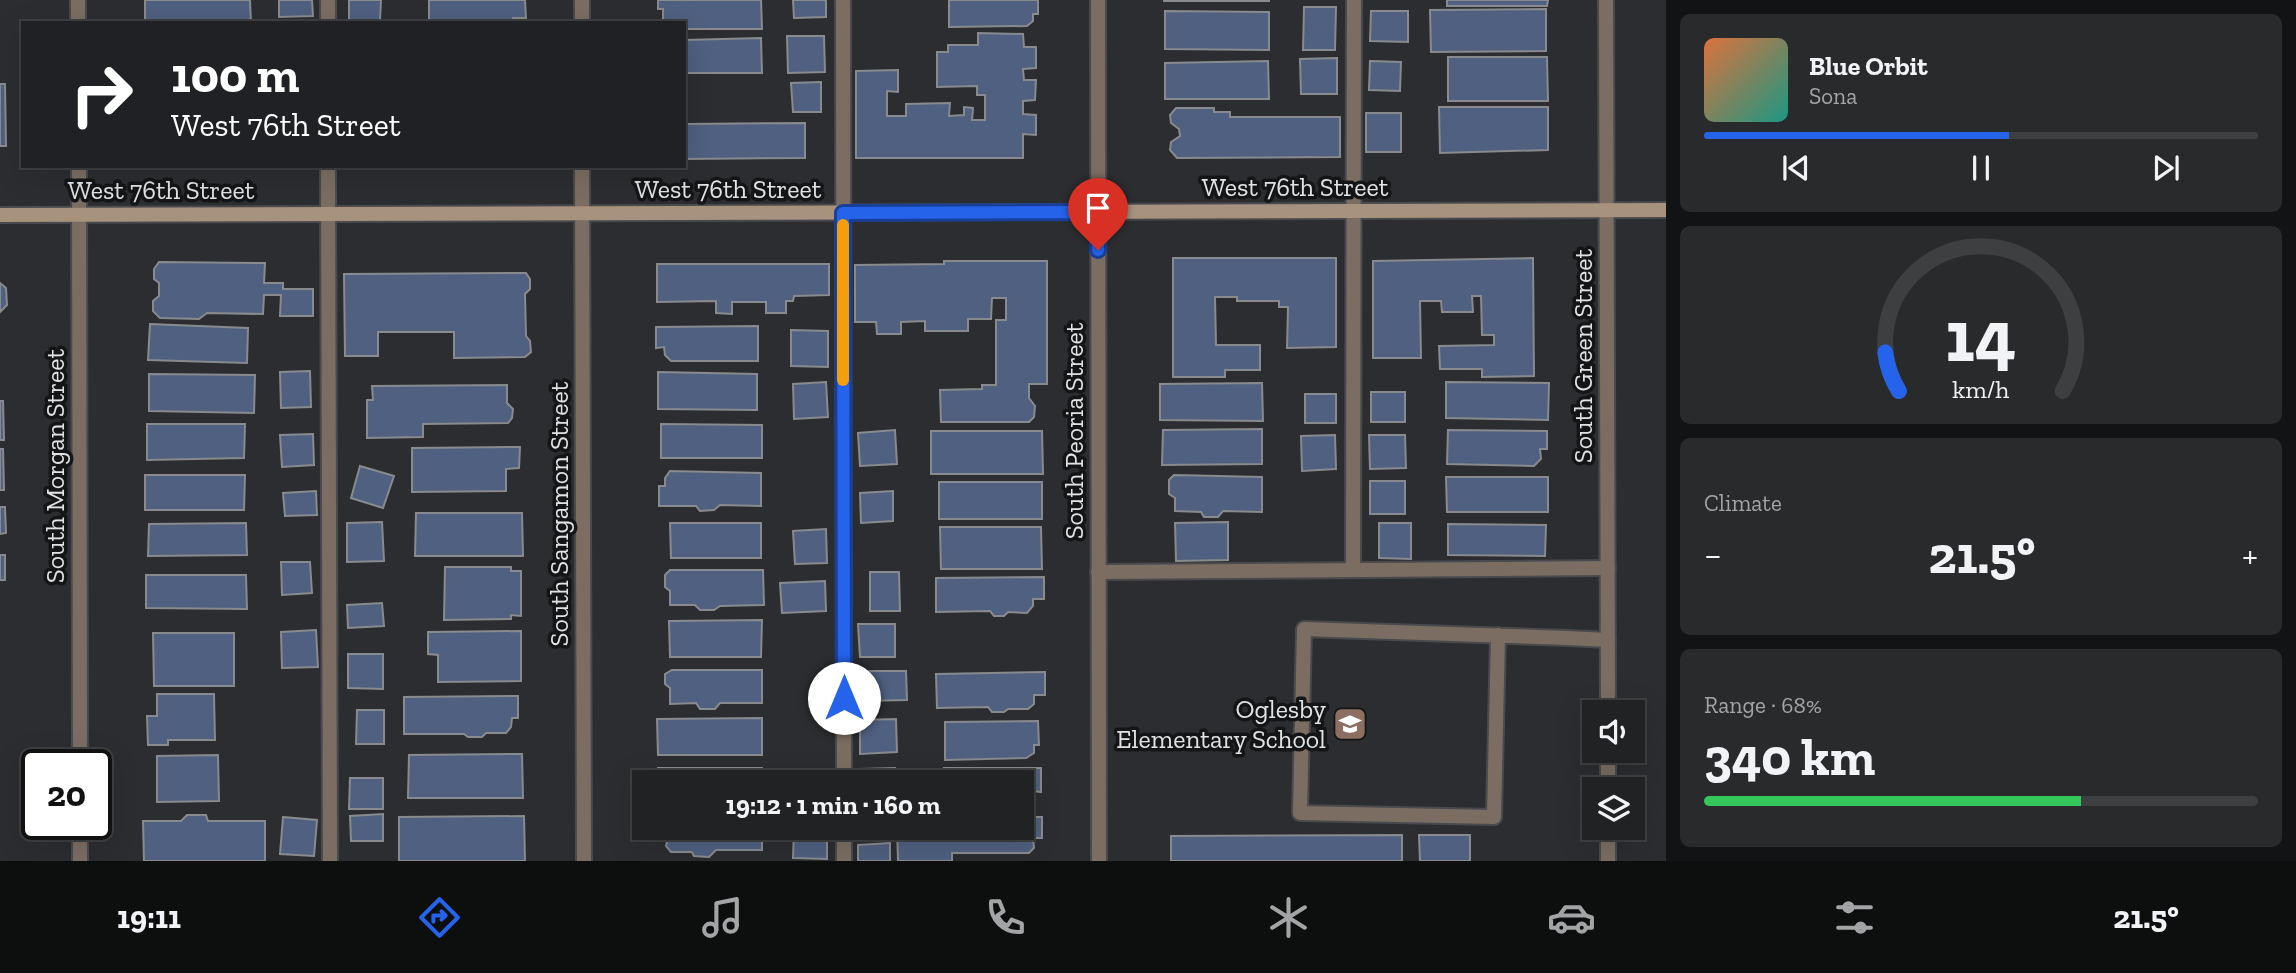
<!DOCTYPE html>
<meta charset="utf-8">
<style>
body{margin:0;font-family:"Zilla Slab",serif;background:#282a2c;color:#f1f3f6;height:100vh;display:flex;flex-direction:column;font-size:26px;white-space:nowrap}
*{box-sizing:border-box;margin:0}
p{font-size:23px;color:#a2a4a6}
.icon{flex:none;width:38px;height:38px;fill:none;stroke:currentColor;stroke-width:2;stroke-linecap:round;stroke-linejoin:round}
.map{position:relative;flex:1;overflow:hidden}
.drawer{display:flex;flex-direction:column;gap:14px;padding:14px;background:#121314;width:630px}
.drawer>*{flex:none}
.hud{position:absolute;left:21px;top:21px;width:665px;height:147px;border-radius:0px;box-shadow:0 7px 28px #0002,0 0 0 2px #3d3f41;background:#202124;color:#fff;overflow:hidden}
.buttons{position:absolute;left:1582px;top:700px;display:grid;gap:14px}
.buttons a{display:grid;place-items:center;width:63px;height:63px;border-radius:0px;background:#202224;box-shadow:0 7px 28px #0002,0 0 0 2px #3d3f41;font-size:35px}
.speed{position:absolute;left:21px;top:749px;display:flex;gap:14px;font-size:35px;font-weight:700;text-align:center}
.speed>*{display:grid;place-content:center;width:91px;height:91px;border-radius:50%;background:#202224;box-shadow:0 7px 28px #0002,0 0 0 2px #3d3f41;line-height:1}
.speed .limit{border:4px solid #111;border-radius:10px;background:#fff;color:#111}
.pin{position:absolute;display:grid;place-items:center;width:60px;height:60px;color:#fff;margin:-72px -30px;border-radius:50% 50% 50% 0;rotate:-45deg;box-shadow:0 0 7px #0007}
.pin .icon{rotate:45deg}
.me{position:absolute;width:77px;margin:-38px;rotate:0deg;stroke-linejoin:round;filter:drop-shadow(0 0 5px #0008)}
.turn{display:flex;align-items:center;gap:24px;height:147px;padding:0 35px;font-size:32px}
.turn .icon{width:91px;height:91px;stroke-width:2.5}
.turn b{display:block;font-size:49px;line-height:60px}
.big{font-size:52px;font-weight:800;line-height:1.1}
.drawer .tile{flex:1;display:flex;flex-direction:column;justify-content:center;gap:10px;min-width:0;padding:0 24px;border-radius:10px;background:#282a2c}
.drawer .dial{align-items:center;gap:0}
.dial svg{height:182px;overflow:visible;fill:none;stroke:#3d3f41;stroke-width:7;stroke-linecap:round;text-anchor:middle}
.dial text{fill:#f1f3f6;stroke:none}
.song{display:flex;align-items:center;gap:21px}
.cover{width:84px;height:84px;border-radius:10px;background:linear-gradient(135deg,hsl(20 70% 55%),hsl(170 70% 35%))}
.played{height:7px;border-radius:4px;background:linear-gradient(90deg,#2563eb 55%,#3d3f41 55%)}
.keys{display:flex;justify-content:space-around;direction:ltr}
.heat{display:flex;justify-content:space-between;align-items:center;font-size:38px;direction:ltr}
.charge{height:10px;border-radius:5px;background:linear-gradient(90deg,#34c759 68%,#3d3f41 0)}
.trip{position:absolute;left:632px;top:770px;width:402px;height:70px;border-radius:0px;background:#202224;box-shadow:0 7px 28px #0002,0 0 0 2px #3d3f41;font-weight:800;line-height:70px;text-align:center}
.menu{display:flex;height:112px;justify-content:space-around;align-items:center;background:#0d0e0e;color:#a2a4a6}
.menu .icon{width:49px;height:49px}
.menu .current{color:#2563eb}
.menu b{font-size:32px;color:#f1f3f6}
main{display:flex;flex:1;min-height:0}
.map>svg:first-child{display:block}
.building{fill:#4f6080;stroke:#888a8d;stroke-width:2}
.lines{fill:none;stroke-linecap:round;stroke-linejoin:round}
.lane-casing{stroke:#484a4d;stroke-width:18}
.street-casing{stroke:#484a4d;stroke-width:18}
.secondary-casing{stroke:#484a4d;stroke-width:18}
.lane{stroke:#7b6d61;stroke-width:14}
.street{stroke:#7b6d61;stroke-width:14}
.secondary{stroke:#a7927e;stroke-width:14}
.route-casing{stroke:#184099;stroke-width:18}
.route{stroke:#2563eb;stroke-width:12}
.slow{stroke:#f59e0b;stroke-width:12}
.labels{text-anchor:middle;stroke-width:7;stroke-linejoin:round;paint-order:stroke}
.street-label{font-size:26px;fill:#e1e2e4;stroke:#141516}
.poi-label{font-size:26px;fill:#e1e2e4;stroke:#141516;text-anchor:end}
</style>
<main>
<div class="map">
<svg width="1666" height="861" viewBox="0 0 1666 861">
<rect width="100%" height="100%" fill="#2b2d30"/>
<g class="building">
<polygon points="145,0 250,0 251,23 145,23"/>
<polygon points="279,0 312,0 313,16 279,17"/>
<polygon points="349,0 381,0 380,20 349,20"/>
<polygon points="429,0 525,0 526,18 513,18 513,23 429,23"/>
<polygon points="658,0 761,0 762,29 684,29 684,23 663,22 663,9 658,9"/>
<polygon points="793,0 826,0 826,17 794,18"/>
<polygon points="949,0 1038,0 1038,14 1033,14 1033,21 1027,26 949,27"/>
<rect x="1164" y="0" width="105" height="1"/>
<polygon points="1447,0 1548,0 1547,6 1447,6"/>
<polygon points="1304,7 1336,7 1335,50 1303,50"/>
<polygon points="1546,9 1546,51 1431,52 1430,10"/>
<polygon points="1165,11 1269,12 1269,50 1165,49"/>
<polygon points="1371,11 1408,11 1408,42 1370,41"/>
<polygon points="978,33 1023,34 1024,47 1036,47 1036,68 1023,69 1024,80 1036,80 1035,100 1023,101 1023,114 1036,115 1036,135 1023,134 1023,158 856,158 856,71 898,70 898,92 887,91 887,116 906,116 906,104 950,103 949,116 964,115 964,107 973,108 972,120 985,120 985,95 977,95 977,86 937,87 937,52 948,52 948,45 978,45"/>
<polygon points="787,36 824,36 825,72 788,73"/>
<polygon points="761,38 762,73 684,73 684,40"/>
<polygon points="1448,57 1547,57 1548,101 1448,101"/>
<polygon points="1337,58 1337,94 1301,94 1300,59"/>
<polygon points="1268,61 1269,99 1165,99 1165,63"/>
<polygon points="1370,61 1401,62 1400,91 1369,90"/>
<polygon points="821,82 821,112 793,112 791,83"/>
<polygon points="0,84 5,84 6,146 0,146"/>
<polygon points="1439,107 1548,107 1548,150 1440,153"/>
<polygon points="1176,108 1214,108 1214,112 1230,112 1230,117 1340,117 1340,157 1177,158 1170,150 1171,142 1180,136 1179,129 1171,123 1170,115"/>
<rect x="1366" y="113" width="35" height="39"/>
<polygon points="805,123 805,158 684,159 684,124"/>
<polygon points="1173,258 1336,258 1336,347 1287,348 1288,307 1279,307 1279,301 1237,301 1237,297 1215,297 1216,345 1260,345 1260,370 1225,370 1225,377 1173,377"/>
<polygon points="1533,258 1534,376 1482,377 1482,369 1440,369 1439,346 1494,345 1494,335 1482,335 1481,296 1472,296 1473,312 1442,312 1441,301 1420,301 1421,358 1373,358 1373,261"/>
<polygon points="944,261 1047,261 1047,384 1029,384 1029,398 1035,406 1034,417 1029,422 941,422 940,390 982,389 982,385 996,385 996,320 1006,320 1006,298 992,298 991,319 968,319 968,331 925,331 925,321 901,322 901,334 877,334 876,322 855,322 855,265 944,264"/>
<polygon points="159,262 265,263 264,283 283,283 283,289 313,289 313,316 280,316 281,295 264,295 263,314 207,313 199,319 160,318 153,311 153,301 159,296 159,283 154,279 154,269"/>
<polygon points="657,264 829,264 829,295 794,296 793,301 786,301 786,313 766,313 766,302 732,302 732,314 716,313 716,301 657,302"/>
<polygon points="526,273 530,279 530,289 525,294 526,336 530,341 531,352 525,357 454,358 454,332 378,332 378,356 345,356 344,274"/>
<polygon points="0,283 6,288 7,305 0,312"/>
<polygon points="150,324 248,328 247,363 148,360"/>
<polygon points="758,326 758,361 671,361 665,355 664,347 656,348 656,327"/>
<polygon points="791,330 828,331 828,367 791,366"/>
<polygon points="310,371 311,407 281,408 280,372"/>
<polygon points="658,372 757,374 757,410 658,409"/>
<polygon points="149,374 255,375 254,413 149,411"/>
<polygon points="826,382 828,417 794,419 793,384"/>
<polygon points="1446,382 1549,383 1548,420 1446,418"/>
<polygon points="1262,383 1263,421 1160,420 1160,384"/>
<polygon points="507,385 507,403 513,409 512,418 508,423 423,424 423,437 367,438 367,400 373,400 372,386"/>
<rect x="1371" y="392" width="34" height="30"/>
<rect x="1305" y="394" width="31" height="29"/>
<polygon points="0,401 3,401 4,440 0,440"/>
<polygon points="147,424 245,424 244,458 147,460"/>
<polygon points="661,424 762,425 762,458 661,458"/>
<polygon points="1262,429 1262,464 1162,465 1163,430"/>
<polygon points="895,430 897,464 860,466 858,433"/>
<polygon points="1448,430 1547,431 1547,449 1540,449 1541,459 1534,466 1447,464"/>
<polygon points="931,431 1042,431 1043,474 931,474"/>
<polygon points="313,434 314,465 282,467 280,435"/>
<polygon points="1335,435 1336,469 1302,471 1301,436"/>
<polygon points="1369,435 1405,435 1406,468 1370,469"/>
<polygon points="520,447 519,468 506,469 506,491 412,492 412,448"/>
<polygon points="0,449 3,449 4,490 0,490"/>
<polygon points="360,466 394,476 383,508 351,498"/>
<polygon points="670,471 761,473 761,506 720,505 714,510 700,511 696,506 659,506 659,486 665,486 665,478"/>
<polygon points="145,475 245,475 244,510 145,510"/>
<polygon points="1174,475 1262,477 1262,512 1223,511 1218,517 1204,517 1201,512 1175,511 1175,498 1169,494 1169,480"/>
<polygon points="1446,477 1548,477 1548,512 1447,512"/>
<rect x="1370" y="481" width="35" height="33"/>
<rect x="939" y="482" width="103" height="37"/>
<polygon points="316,491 317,515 285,516 283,493"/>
<polygon points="893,491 893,521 861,523 860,493"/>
<polygon points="0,507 5,507 6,533 0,534"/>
<polygon points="416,513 522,513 523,556 415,556"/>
<polygon points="382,522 384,561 347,562 347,523"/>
<polygon points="1228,522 1228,560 1176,561 1175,523"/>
<polygon points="246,523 247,555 148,556 149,524"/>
<polygon points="670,523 761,523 761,558 671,558"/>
<polygon points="1379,523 1411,523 1411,559 1379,558"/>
<polygon points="1448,524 1546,525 1545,556 1448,555"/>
<polygon points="940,527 1041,527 1042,569 941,569"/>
<polygon points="826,529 827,563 795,564 793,531"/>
<rect x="0" y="555" width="5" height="25"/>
<polygon points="281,562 310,562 312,593 282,595"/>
<polygon points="445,567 511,567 511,571 521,571 521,616 511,615 511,619 444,620"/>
<polygon points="670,570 763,570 764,605 720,606 714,610 700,610 695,605 670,605 670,591 665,587 665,575"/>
<polygon points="870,572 899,572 900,611 870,611"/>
<polygon points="146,575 246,575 247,609 146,608"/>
<polygon points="1044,577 1044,599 1033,599 1033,606 1027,613 1008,612 1004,616 994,616 990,611 936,612 936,578"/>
<polygon points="825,581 826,611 782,613 780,583"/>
<polygon points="382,603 384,626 348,628 347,605"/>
<polygon points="762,620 761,657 670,657 669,621"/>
<polygon points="858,624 895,624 895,657 860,657"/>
<polygon points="316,630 318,667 282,668 281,632"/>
<polygon points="521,631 521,681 438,682 438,655 428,654 428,632"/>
<polygon points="153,633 234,633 234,686 154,686"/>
<polygon points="348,654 383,654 383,689 348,688"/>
<polygon points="672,670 762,670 762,703 720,703 715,709 700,709 696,703 670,704 670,688 665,684 665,674"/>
<polygon points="862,671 906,671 907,700 863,701"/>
<polygon points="1045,672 1045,695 1034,695 1034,704 1028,709 1008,709 1004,712 992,712 988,707 937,708 936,674"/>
<polygon points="157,694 214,694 215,740 168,740 168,745 148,745 147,716 157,716"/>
<polygon points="518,696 518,718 512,718 511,727 506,733 486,733 482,737 468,737 464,734 404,734 404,697"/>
<polygon points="357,710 384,710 384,744 356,744"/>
<polygon points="762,718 762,755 658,755 657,719"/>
<polygon points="896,719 897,752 860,754 860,720"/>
<polygon points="1038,721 1039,745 1034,745 1034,753 1026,758 945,760 945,722"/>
<polygon points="522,754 523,798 408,798 409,755"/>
<polygon points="218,755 219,801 157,802 157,756"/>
<polygon points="658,768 762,768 763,782 658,782"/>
<polygon points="895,768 895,782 860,782 860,769"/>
<polygon points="944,768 1041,768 1041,792 1033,791 1033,800 1027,807 1022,807 1022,782 944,782"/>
<rect x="792" y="773" width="36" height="9"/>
<polygon points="350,778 383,778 383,809 349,809"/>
<polygon points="383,814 383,841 351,841 350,816"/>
<polygon points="187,815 206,815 208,821 265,821 265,861 144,861 143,821 181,821"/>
<polygon points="524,816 525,861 399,861 399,817"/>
<polygon points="283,817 317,820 314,856 280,854"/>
<polygon points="1022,817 1042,817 1042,838 1033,838 1034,848 1029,853 952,853 952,861 898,861 897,828 1022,828"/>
<polygon points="670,828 762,828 762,850 716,850 709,857 694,856 692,852 671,852 666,846"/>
<polygon points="794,828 827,828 827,859 793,858"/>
<polygon points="1402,835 1402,861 1171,861 1171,836"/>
<polygon points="1419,835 1470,835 1470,861 1420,861"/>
<polygon points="890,843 890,861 858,861 858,845"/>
</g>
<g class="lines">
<defs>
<g id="lane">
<polyline points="328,0 328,23"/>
<polyline points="843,0 844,782"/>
<polyline points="328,166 330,861"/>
<polyline points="1353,570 1354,0"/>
<polyline points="1098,572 1608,568"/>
<polyline points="1498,635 1494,817 1300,813 1304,629 1568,638 1608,640"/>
<polyline points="844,828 844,861"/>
</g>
<g id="street">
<polyline points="78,0 78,23"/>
<polyline points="582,0 582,23"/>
<polyline points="1098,0 1099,861"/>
<polyline points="1606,0 1608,712"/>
<polyline points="79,166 80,765"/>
<polyline points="582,166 584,861"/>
<polyline points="1608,751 1608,789"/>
<polyline points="80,824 80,861"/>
<polyline points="1608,828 1608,861"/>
</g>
<polyline id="secondary" points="0,215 1666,210"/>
</defs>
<use href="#lane" class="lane-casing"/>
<use href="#street" class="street-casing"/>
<use href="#secondary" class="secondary-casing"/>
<use href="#lane" class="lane"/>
<use href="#street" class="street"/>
<use href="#secondary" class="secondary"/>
</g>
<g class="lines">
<defs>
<polyline id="route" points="844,698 843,213 1098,212 1098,250"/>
</defs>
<use href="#route" class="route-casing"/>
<use href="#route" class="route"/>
<polyline class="slow" points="843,380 843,225"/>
</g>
<defs>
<symbol id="school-square" viewBox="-11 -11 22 22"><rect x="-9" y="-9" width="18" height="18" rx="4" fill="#8d6e63" stroke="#141516"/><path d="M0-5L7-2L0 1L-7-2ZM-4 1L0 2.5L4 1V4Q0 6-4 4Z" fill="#fff"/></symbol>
</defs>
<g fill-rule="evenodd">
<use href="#school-square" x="1331" y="705" width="38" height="38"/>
</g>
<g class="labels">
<g class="street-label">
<text x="1295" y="196">West 76th Street</text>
<text x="728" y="198">West 76th Street</text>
<text x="161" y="199">West 76th Street</text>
<text transform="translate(1583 356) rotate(-90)" y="9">South Green Street</text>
<text transform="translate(1074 431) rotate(-90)" y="9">South Peoria Street</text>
<text transform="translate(55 466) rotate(-90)" y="9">South Morgan Street</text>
<text transform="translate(559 514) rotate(-90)" y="9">South Sangamon Street</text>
</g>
<g class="poi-label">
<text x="1326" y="718">Oglesby<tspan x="1326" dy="30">Elementary School</tspan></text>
</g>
</g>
</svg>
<div class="buttons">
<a><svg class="icon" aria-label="sound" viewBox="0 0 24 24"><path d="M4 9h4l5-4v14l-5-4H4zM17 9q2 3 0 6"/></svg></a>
<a><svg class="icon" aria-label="layers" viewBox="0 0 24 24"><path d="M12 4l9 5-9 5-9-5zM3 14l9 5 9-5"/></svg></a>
</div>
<div class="speed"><div class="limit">20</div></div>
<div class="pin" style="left:1098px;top:250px;background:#d93025"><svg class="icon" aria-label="arrive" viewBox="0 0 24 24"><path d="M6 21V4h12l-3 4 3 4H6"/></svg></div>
<svg class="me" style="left:844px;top:698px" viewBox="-20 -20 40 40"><circle r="19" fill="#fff"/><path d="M0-13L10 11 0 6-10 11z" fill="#2563eb"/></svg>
<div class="trip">19:12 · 1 min · 160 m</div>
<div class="hud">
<div class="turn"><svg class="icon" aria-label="right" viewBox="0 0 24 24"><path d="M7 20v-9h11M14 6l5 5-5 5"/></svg><div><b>100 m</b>West 76th Street</div></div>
</div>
</div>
<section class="drawer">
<div class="tile">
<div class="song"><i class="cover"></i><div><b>Blue Orbit</b><p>Sona</p></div></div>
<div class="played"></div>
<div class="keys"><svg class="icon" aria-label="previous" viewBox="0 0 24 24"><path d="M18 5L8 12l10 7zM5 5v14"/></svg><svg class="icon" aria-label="pause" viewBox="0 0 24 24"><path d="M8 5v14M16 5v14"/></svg><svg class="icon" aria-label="next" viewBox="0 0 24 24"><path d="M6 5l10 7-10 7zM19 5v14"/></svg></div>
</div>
<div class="tile dial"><svg viewBox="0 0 100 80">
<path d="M14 69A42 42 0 1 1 86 69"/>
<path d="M14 69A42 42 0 0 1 8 52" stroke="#2563eb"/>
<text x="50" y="56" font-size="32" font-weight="700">14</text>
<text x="50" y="72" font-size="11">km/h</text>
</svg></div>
<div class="tile"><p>Climate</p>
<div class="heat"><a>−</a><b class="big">21.5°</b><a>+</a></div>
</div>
<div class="tile"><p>Range · 68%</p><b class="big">340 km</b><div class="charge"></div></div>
</section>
</main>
<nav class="menu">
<b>19:11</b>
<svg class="icon current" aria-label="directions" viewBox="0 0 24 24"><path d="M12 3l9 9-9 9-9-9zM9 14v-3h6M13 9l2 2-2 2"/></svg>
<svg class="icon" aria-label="music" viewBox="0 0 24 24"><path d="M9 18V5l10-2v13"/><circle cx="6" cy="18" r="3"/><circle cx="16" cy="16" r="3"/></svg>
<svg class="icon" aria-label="phone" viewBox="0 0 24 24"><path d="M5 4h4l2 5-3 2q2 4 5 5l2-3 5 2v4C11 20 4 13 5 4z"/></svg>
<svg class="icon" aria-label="climate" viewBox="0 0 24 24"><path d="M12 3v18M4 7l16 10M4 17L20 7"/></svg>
<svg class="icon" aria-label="car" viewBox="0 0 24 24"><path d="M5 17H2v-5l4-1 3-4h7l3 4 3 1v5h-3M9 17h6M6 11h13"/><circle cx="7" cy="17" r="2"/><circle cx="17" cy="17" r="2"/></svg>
<svg class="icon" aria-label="filters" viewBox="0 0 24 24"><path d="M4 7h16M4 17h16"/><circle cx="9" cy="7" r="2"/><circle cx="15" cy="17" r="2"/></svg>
<b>21.5°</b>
</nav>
